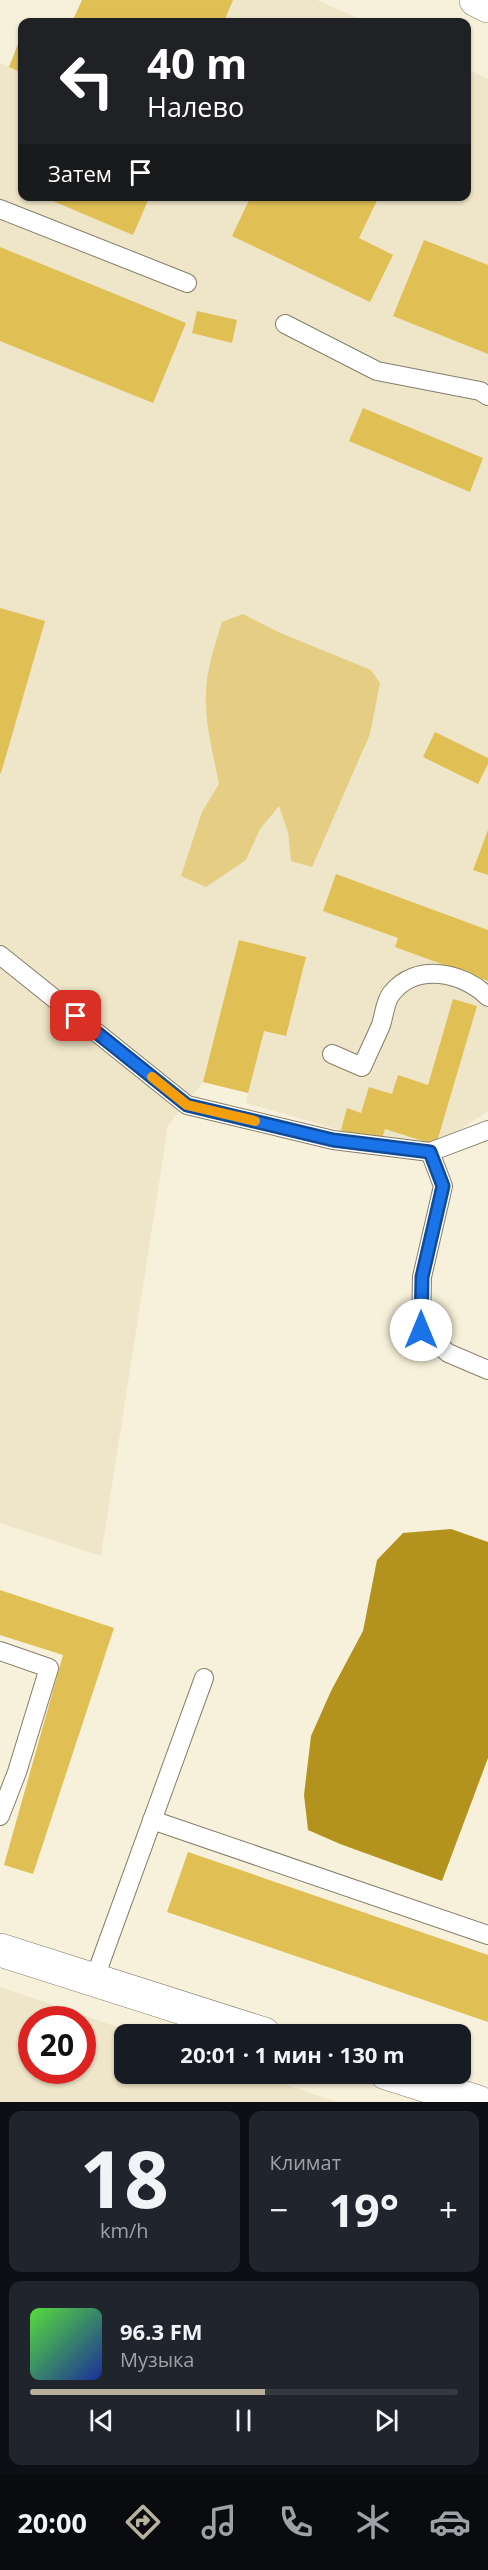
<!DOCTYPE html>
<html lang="ru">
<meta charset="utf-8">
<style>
body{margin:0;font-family:"Open Sans",sans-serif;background:#20242c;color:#f1f3f6;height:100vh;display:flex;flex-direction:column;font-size:22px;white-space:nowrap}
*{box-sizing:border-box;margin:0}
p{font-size:20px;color:#9ea1a6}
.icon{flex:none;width:33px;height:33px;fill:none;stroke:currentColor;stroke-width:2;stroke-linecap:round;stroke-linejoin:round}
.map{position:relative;height:2102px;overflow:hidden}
.details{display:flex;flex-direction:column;gap:9px;padding:9px;background:#0d0f14;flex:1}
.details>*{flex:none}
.top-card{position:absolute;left:18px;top:18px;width:453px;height:183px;border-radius:12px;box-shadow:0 2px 4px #0004;background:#202124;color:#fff;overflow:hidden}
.speed{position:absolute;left:18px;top:2006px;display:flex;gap:12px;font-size:30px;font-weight:700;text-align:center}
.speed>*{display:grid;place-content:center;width:78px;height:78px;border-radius:50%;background:#171b24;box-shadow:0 2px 4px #0004;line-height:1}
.speed .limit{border:9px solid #d22;background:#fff;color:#111}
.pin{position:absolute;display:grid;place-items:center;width:51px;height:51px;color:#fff;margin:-26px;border-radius:12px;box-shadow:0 3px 9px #0006}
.me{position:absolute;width:66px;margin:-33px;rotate:0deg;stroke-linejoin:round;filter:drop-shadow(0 0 4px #0008)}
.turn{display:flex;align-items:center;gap:21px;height:126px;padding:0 30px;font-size:27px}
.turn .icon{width:78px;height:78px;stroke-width:2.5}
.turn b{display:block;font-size:42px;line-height:51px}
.then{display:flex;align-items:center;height:57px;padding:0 30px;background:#0003;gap:12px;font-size:22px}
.big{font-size:45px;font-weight:700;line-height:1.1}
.details .card{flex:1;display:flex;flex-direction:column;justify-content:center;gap:9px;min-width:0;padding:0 21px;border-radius:12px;background:#20242c}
.details .dial{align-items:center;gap:0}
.dial b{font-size:78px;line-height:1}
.song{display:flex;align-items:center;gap:18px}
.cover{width:72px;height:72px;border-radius:9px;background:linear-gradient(135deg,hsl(110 70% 55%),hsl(230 70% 35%))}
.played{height:6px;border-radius:3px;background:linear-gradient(90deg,#b8b29d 55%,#363941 55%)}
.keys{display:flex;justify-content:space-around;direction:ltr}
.heat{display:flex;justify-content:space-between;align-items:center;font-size:33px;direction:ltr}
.details .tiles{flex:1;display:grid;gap:9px;grid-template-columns:1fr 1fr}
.card:last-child{grid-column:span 2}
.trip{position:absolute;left:114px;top:2024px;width:357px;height:60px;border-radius:12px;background:#171b24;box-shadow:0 2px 4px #0004;font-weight:700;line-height:60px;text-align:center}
.tab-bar{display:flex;height:96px;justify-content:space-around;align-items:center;background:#090b0e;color:#9ea1a6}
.tab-bar .icon{width:42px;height:42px}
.tab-bar .selected{color:#b8b29d}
.tab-bar b{font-size:27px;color:#f1f3f6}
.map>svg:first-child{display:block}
.built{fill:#efe5c8;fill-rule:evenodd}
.green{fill:#e5cd84}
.water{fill:#b3931d}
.building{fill:#e0bf55}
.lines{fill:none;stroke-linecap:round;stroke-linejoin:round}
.lane-casing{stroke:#857e6a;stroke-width:20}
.street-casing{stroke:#857e6a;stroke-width:34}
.lane{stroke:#fff;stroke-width:18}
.street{stroke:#fff;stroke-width:33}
.route-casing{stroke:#114b97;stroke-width:15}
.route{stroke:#1a73e8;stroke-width:10}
.slow{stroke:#f59e0b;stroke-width:10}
</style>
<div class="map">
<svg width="488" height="2102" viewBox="0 0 488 2102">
<rect width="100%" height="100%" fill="#f7f0da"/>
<g class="built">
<polygon points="233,0 317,0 366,22 224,22"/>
<polygon points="22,34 22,196 466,196 467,69 488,79 488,1111 436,1145 381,1142 246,1103 248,1093 203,1082 168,1125 101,1556 0,1523 0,63 9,66"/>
<path d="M0 1987 138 2034H124V2073H252L337 2102H0ZM32 2019H82V2070H32Z"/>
</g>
<path class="green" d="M243 614 278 632 371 670 380 683 370 734 312 867 291 861 288 832 279 806 260 829 246 860 206 887 181 876 202 812 219 784C214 758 207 732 206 705 204 677 214 648 222 622Z"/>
<polygon class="water" points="451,1529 488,1542 488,1758 442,1881 340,1844 308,1830 304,1795 311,1736 331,1691 363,1631 377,1560 403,1533"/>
<g class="building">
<polygon points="82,0 233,0 224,22 72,22"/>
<polygon points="22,34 22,73 9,67"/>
<polygon points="54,196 150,196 133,235 53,201"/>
<polygon points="251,196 379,196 359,238 393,255 370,302 232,236"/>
<polygon points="424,240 488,265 488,354 393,316"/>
<polygon points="0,247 186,323 153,403 0,341"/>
<polygon points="197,311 237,320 232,343 192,333"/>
<polygon points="363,408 483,458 470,492 349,441"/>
<polygon points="0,608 45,621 1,773 0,773"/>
<polygon points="435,732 488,758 488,764 478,784 423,757"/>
<polygon points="488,830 488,875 473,870"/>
<polygon points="336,874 488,930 488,981 395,947 398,938 323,911"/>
<polygon points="239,940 306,957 286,1036 264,1031 248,1093 203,1082"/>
<polygon points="453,999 477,1006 436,1145 385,1129 381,1142 341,1130 347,1108 361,1113 369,1087 392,1094 398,1075 428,1085"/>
<polygon points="0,1590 114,1628 33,1874 4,1865 63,1655 0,1635"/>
<polygon points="188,1852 488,1955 488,2022 167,1912"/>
</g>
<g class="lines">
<defs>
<g id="lane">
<polyline points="0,209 187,283"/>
<polyline points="285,324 377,371 480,391 488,396"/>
<polyline points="0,955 187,1105 333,1140 430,1152 488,1130"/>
<path d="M332 1054 362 1067C368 1053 375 1039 381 1025 384 1016 385 1002 391 994 416 962 463 972 488 997"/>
<polyline points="430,1152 443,1186 422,1277 421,1330 448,1353 488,1370"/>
<polyline points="0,1651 49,1668 17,1772 0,1816"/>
<polyline points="152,1820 488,1935"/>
<polyline points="94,1980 204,1678"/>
</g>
<g id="street">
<polyline points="476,0 488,6"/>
<polyline points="0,1950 264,2034"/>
<polyline points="386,2073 478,2102"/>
</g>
</defs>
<use href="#lane" class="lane-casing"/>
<use href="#street" class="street-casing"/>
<use href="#lane" class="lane"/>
<use href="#street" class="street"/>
</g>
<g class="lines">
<defs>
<polyline id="route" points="76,1016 187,1105 333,1140 430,1152 443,1186 422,1277 421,1330"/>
</defs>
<use href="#route" class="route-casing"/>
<use href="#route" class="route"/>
<polyline class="slow" points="152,1077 187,1105 255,1121"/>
</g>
</svg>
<div class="speed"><div class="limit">20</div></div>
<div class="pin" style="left:76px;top:1016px;background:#d93025"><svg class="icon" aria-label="arrive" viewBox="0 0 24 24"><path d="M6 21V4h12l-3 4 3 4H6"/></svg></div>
<svg class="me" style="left:421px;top:1330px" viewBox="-20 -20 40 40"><circle r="19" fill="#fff"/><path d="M0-13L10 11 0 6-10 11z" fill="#1a73e8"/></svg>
<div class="trip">20:01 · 1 мин · 130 m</div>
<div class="top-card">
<div class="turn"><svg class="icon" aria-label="left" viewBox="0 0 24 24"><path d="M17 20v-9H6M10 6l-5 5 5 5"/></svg><div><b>40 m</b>Налево</div></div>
<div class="then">Затем<svg class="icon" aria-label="arrive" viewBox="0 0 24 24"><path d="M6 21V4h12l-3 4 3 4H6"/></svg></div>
</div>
</div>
<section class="details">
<div class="tiles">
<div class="card dial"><b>18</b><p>km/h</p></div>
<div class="card"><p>Климат</p>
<div class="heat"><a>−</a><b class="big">19°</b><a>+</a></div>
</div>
<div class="card">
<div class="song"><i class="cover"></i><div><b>96.3 FM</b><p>Музыка</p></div></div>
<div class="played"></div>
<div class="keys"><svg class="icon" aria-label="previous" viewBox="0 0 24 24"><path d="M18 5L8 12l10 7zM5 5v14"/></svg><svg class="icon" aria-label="pause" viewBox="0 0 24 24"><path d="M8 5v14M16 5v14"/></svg><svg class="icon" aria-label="next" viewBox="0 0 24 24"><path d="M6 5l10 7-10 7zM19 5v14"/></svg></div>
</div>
</div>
</section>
<nav class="tab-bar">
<b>20:00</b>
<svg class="icon selected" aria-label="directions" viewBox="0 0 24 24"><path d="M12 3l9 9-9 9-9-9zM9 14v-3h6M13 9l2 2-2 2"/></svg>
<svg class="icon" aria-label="music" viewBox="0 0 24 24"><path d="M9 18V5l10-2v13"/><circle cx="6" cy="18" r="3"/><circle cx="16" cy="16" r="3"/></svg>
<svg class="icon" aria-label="phone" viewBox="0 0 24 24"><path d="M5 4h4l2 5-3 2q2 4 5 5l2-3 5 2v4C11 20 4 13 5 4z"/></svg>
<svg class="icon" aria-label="climate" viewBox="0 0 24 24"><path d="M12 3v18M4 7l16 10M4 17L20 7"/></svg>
<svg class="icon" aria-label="car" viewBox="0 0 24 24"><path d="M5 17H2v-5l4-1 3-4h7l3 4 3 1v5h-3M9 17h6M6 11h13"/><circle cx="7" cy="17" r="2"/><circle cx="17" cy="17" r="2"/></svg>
</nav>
